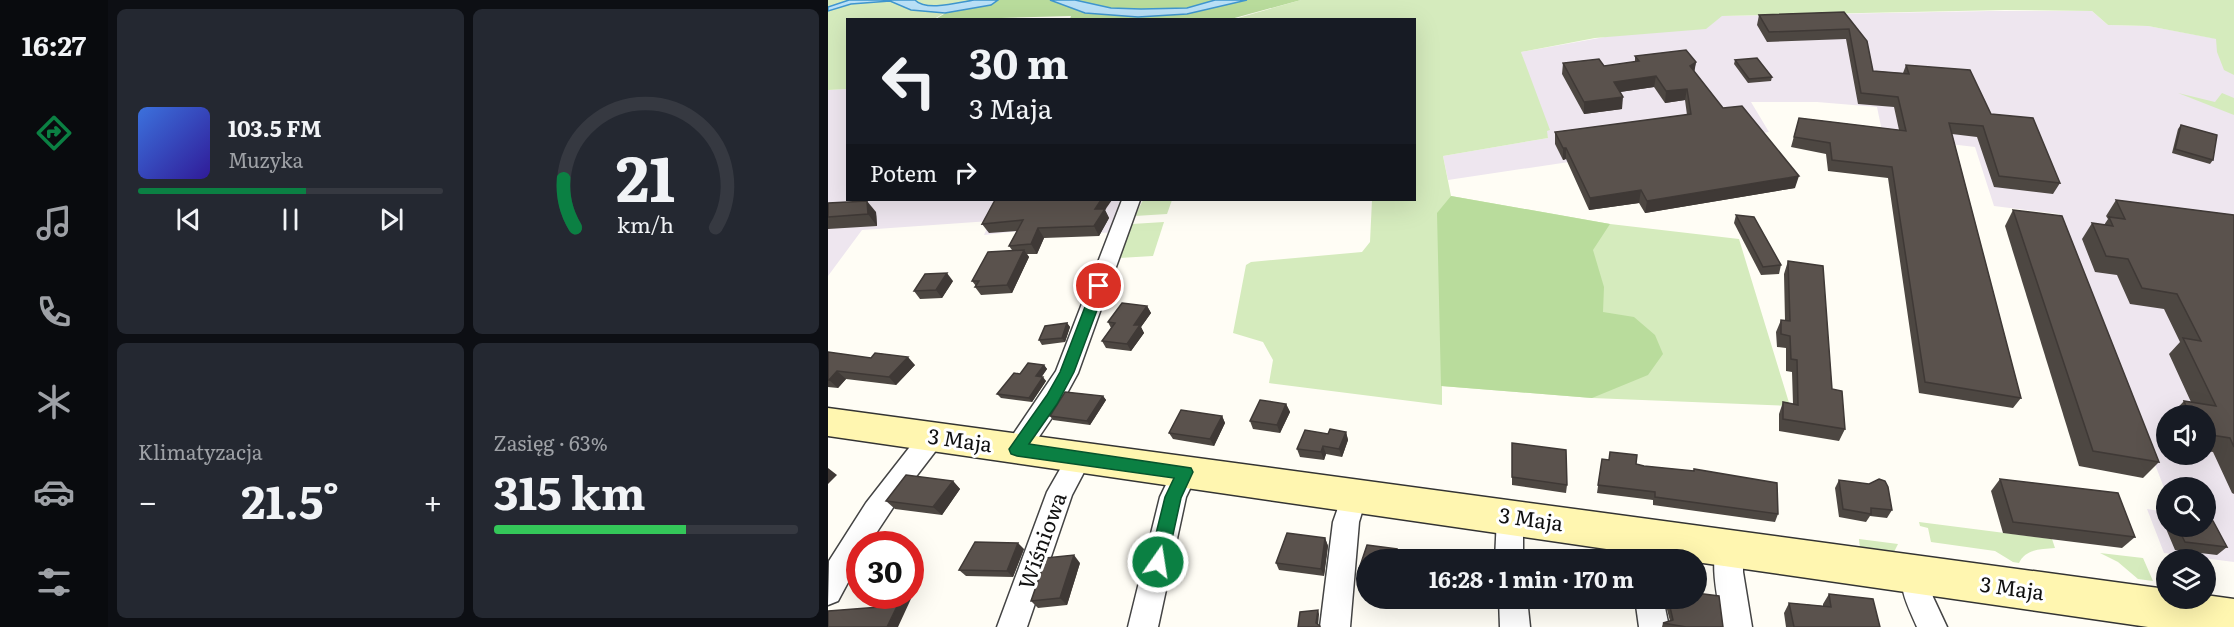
<!DOCTYPE html>
<html lang="pl">
<meta charset="utf-8">
<style>
body{margin:0;font-family:Literata,serif;background:#242831;color:#f1f3f6;height:100vh;display:flex;flex-direction:column;font-size:22px;white-space:nowrap}
*{box-sizing:border-box;margin:0}
p{font-size:20px;color:#9ea1a6}
.icon{flex:none;width:33px;height:33px;fill:none;stroke:currentColor;stroke-width:2;stroke-linecap:round;stroke-linejoin:round}
.map{position:relative;flex:1;overflow:hidden}
.drawer{display:flex;flex-direction:column;gap:9px;padding:9px;background:#0d0f14;width:720px}
.drawer>*{flex:none}
.hud{position:absolute;left:18px;top:18px;width:570px;height:183px;border-radius:0px;box-shadow:0 6px 24px #0002;background:#171b24;color:#f1f3f6;overflow:hidden}
.fabs{position:absolute;left:1328px;top:405px;display:grid;gap:12px}
.fabs a{display:grid;place-items:center;width:60px;height:60px;border-radius:50%;background:#171b24;box-shadow:0 6px 24px #0002;font-size:30px}
.speed{position:absolute;left:18px;top:531px;display:flex;gap:12px;font-size:30px;font-weight:700;text-align:center}
.speed>*{display:grid;place-content:center;width:78px;height:78px;border-radius:50%;background:#171b24;box-shadow:0 6px 24px #0002;line-height:1}
.speed .limit{border:9px solid #d22;background:#fff;color:#111}
.pin{position:absolute;display:grid;place-items:center;width:51px;height:51px;color:#fff;margin:-26px;border:3px solid #fff;border-radius:50%;box-shadow:0 2px 6px #0007}
.me{position:absolute;width:66px;margin:-33px;rotate:13deg;stroke-linejoin:round;filter:drop-shadow(0 0 4px #0008)}
.turn{display:flex;align-items:center;gap:21px;height:126px;padding:0 24px;font-size:27px}
.turn .icon{width:78px;height:78px;stroke-width:2.5}
.turn b{display:block;font-size:42px;line-height:51px}
.then{display:flex;align-items:center;height:57px;padding:0 24px;background:#0003;gap:12px;font-size:22px}
.big{font-size:45px;font-weight:700;line-height:1.1}
.drawer .tile{flex:1;display:flex;flex-direction:column;justify-content:center;gap:9px;min-width:0;padding:0 21px;border-radius:9px;background:#242831}
.drawer .dial{align-items:center;gap:0}
.dial svg{height:156px;overflow:visible;fill:none;stroke:#363941;stroke-width:7;stroke-linecap:round;text-anchor:middle}
.dial text{fill:#f1f3f6;stroke:none}
.song{display:flex;align-items:center;gap:18px}
.cover{width:72px;height:72px;border-radius:9px;background:linear-gradient(135deg,hsl(220 70% 55%),hsl(250 70% 35%))}
.played{height:6px;border-radius:3px;background:linear-gradient(90deg,#0b8043 55%,#363941 55%)}
.keys{display:flex;justify-content:space-around;direction:ltr}
.heat{display:flex;justify-content:space-between;align-items:center;font-size:33px;direction:ltr}
.charge{height:9px;border-radius:4px;background:linear-gradient(90deg,#34c759 63%,#363941 0)}
.drawer .tiles{flex:1;display:grid;gap:9px;grid-template-columns:repeat(2,1fr)}
.trip{position:absolute;left:528px;top:549px;width:351px;height:60px;border-radius:30px;background:#171b24;box-shadow:0 6px 24px #0002;font-weight:700;line-height:60px;text-align:center}
main{display:flex;flex:1;min-height:0}
.menu{display:flex;flex-direction:column;width:108px;justify-content:space-around;align-items:center;background:#090b0e;color:#9ea1a6}
.menu .icon{width:42px;height:42px}
.menu .on{color:#0b8043}
.menu b{font-size:27px;color:#f1f3f6}
.map>svg:first-child{display:block}
.industrial{fill:#eee6ef;fill-rule:evenodd}
.green{fill:#d5ebbd}
.forest{fill:#b9dc9c}
.water{fill:#b9e0f7;stroke:#3f96cf;stroke-width:1.5}
.lines{fill:none;stroke-linecap:round;stroke-linejoin:round}
.street-casing{stroke:#444;stroke-width:3}
.secondary-casing{stroke:#333;stroke-width:3}
.street{fill:#fff;fill-rule:evenodd}
.secondary{fill:#fff6b0;fill-rule:evenodd}
.wall{fill:#4d4742}
.shaded-wall{fill:#3f3936}
.building{fill:#5a524d;stroke:#3f3936;stroke-width:1.5}
.route{fill:#0b8043;stroke:#07532c;stroke-width:1.5}
.labels{text-anchor:middle;stroke-width:6;stroke-linejoin:round;paint-order:stroke}
.near-street-label{font-size:21px;fill:#111;stroke:#fff}
</style>
<main>
<nav class="menu">
<b>16:27</b>
<svg class="icon on" aria-label="directions" viewBox="0 0 24 24"><path d="M12 3l9 9-9 9-9-9zM9 14v-3h6M13 9l2 2-2 2"/></svg>
<svg class="icon" aria-label="music" viewBox="0 0 24 24"><path d="M9 18V5l10-2v13"/><circle cx="6" cy="18" r="3"/><circle cx="16" cy="16" r="3"/></svg>
<svg class="icon" aria-label="phone" viewBox="0 0 24 24"><path d="M5 4h4l2 5-3 2q2 4 5 5l2-3 5 2v4C11 20 4 13 5 4z"/></svg>
<svg class="icon" aria-label="climate" viewBox="0 0 24 24"><path d="M12 3v18M4 7l16 10M4 17L20 7"/></svg>
<svg class="icon" aria-label="car" viewBox="0 0 24 24"><path d="M5 17H2v-5l4-1 3-4h7l3 4 3 1v5h-3M9 17h6M6 11h13"/><circle cx="7" cy="17" r="2"/><circle cx="17" cy="17" r="2"/></svg>
<svg class="icon" aria-label="filters" viewBox="0 0 24 24"><path d="M4 7h16M4 17h16"/><circle cx="9" cy="7" r="2"/><circle cx="15" cy="17" r="2"/></svg>
</nav>
<section class="drawer">
<div class="tiles">
<div class="tile">
<div class="song"><i class="cover"></i><div><b>103.5 FM</b><p>Muzyka</p></div></div>
<div class="played"></div>
<div class="keys"><svg class="icon" aria-label="previous" viewBox="0 0 24 24"><path d="M18 5L8 12l10 7zM5 5v14"/></svg><svg class="icon" aria-label="pause" viewBox="0 0 24 24"><path d="M8 5v14M16 5v14"/></svg><svg class="icon" aria-label="next" viewBox="0 0 24 24"><path d="M6 5l10 7-10 7zM19 5v14"/></svg></div>
</div>
<div class="tile dial"><svg viewBox="0 0 100 80">
<path d="M14 69A42 42 0 1 1 86 69"/>
<path d="M14 69A42 42 0 0 1 8 44" stroke="#0b8043"/>
<text x="50" y="56" font-size="32" font-weight="700">21</text>
<text x="50" y="72" font-size="11">km/h</text>
</svg></div>
<div class="tile"><p>Klimatyzacja</p>
<div class="heat"><a>−</a><b class="big">21.5°</b><a>+</a></div>
</div>
<div class="tile"><p>Zasięg · 63%</p><b class="big">315 km</b><div class="charge"></div></div>
</div>
</section>
<div class="map">
<svg width="1406" height="627" viewBox="0 0 1406 627">
<rect width="100%" height="100%" fill="#fffdf5"/>
<g class="industrial">
<path d="M1162 11H1264L1280 25 1320 26 1406 42V562L1336 553 1319 509 1338 512V526H1377V488H1338V493L1231 214 1166 206 1147 147 1055 136 1049 107 989 102H923L941 132 620 180 615 156 720 138 693 52 894 16ZM1338 416H1377V454H1338Z"/>
<polygon points="19,89 20,200 303,200 290,233 192,231 156,235 162,221 34,230 0,276 0,90"/>
</g>
<g class="green">
<polygon points="0,0 139,0 106,19 20,20 19,89 0,90"/>
<polygon points="473,0 1406,0 1406,75 1396,70 1389,52 1388,39 1320,26 1280,25 1264,11 1177,10 894,16 878,29 767,38 693,52 722,130 719,131 720,138 615,156 623,196 782,224 911,239 962,406 764,398 614,386 614,405 441,383 445,360 435,342 405,333 418,265 423,262 534,252 542,242 544,200 586,200 586,20 403,20"/>
<polygon points="1350,93 1387,102 1394,93 1406,98 1406,115"/>
<polygon points="315,200 344,200 339,214 307,216"/>
<polygon points="336,222 325,256 291,258 304,224"/>
<path d="M1091 522 1224 539 1227 548C1213 549 1197 549 1191 563L1185 562 1167 551 1103 542 1100 528 1092 526Z"/>
<polygon points="1031,539 1070,544 1065,554 1032,549"/>
<polygon points="1272,553 1315,558 1325,581 1310,579 1290,562"/>
</g>
<g class="forest">
<polygon points="139,0 473,0 403,19 242,19 243,16 106,20"/>
<polygon points="623,196 782,224 765,250 776,287 775,312 806,317 827,335 835,354 820,375 764,398 613,386 609,213"/>
</g>
<g class="water">
<path d="M21 0H87C98 12 132 2 146 0 154 0 163 0 170 0L163 5 117 13 83 10 62 1 23 4 0 11V7Z"/>
<polygon points="222,0 247,0 283,8 313,9 359,8 387,0 419,0 359,14 310,17 257,13"/>
</g>
<g class="lines">
<defs>
<g id="street">
<polygon points="294,200 312,200 250,373 232,406 198,456 189,459 180,456 177,449 180,442 228,371"/>
<polygon points="104,427 113,430 116,437 113,444 70,500 41,544 32,544 32,560 10,601 0,605 1,561 38,503 95,430"/>
<polygon points="252,447 261,450 264,457 244,495 199,627 169,627 219,492 243,450"/>
<polygon points="357,461 366,464 370,472 358,497 330,627 300,627 332,497 348,464"/>
<polygon points="526,485 535,488 539,496 531,522 522,627 492,627 505,522 517,488"/>
<polygon points="682,505 691,509 695,517 695,560 667,560 669,517 673,509"/>
<polygon points="816,524 825,527 829,536 829,560 801,560 803,536 807,527"/>
<path d="M901 535 911 539 915 548V572L924 627H894C891 600 880 565 891 539Z"/>
<path d="M1087 562 1097 566 1105 597 1119 627H1089C1081 608 1068 586 1077 566Z"/>
<polygon points="671,598 699,598 702,627 672,627"/>
<polygon points="807,598 835,598 841,627 811,627"/>
</g>
<polygon id="secondary" points="0,408 1338,589 1338,598 1377,598 1377,595 1406,599 1406,627 1320,627 868,562 868,560 854,560 0,436"/>
</defs>
<use href="#street" class="street-casing"/>
<use href="#secondary" class="secondary-casing"/>
<use href="#street" class="street"/>
<use href="#secondary" class="secondary"/>
</g>
<g class="wall">
<polygon points="1016,12 1045,71 1075,73 1078,65 1163,114 1232,183 1225,194 1166,187 1149,137 1124,134 1193,398 1185,408 1091,393 1060,178 1000,171 998,154 963,147 971,118 1071,130 1066,107 1030,104 1018,39 939,42 929,25 931,15"/>
<polygon points="807,56 868,62 866,71 895,108 967,188 817,213 811,203 761,210 738,159 735,160 727,144 727,132 859,115 857,100 837,103 826,87 792,92 794,109 756,114 734,74 735,63 776,66 807,62"/>
<polygon points="907,60 944,77 943,81 920,83 906,64"/>
<polygon points="1353,125 1385,160 1382,164 1344,153 1350,129"/>
<polygon points="1288,200 1406,215 1406,494 1404,493 1385,452 1377,451 1377,416 1342,416 1356,401 1363,402 1341,354 1352,342 1336,309 1302,304 1289,275 1267,272 1254,239 1264,223 1276,225 1280,219 1278,216"/>
<polygon points="0,203 48,212 49,226 0,229"/>
<polygon points="277,210 281,218 271,236 216,238 209,254 199,254 201,257 184,293 153,295 147,287 148,286 144,281 184,250 181,246 189,231 161,233 154,224"/>
<polygon points="1185,210 1331,462 1315,478 1251,466 1177,226"/>
<polygon points="908,215 953,265 951,274 933,275 906,223"/>
<polygon points="960,261 1017,429 1011,441 951,431 951,414 955,402 965,404 964,372 958,371 958,348 949,347 948,332 953,320 957,320 956,274"/>
<polygon points="125,281 114,298 92,299 86,291"/>
<polygon points="319,306 323,313 313,327 316,333 303,351 278,348 274,341 283,328 280,322"/>
<polygon points="239,323 242,327 237,342 214,345 211,340"/>
<polygon points="0,352 87,365 68,385 18,379 10,388 0,387"/>
<polygon points="216,365 219,369 213,377 218,381 204,402 173,398 169,394 192,374"/>
<polygon points="275,396 278,400 262,425 225,420 222,416"/>
<polygon points="458,404 462,412 452,433 425,429 422,421"/>
<polygon points="394,416 397,423 386,446 345,439 341,433"/>
<polygon points="518,432 520,440 514,457 498,454 496,460 472,457 469,449 500,434"/>
<polygon points="684,443 739,485 738,493 684,485"/>
<polygon points="774,459 808,464 816,466 866,471 866,469 950,514 947,522 825,505 825,500 769,493"/>
<polygon points="1172,479 1307,537 1294,548 1175,533 1163,491"/>
<polygon points="1011,480 1064,510 1059,518 1042,516 1038,522 1011,517 1007,488"/>
<polygon points="125,481 132,489 114,515 67,509 58,501"/>
<polygon points="1338,522 1338,526 1377,526 1399,547 1389,555 1347,550 1336,524"/>
<polygon points="497,538 500,546 496,576 451,570 448,563"/>
<polygon points="539,545 569,549 571,556 570,560 538,560 538,580 533,579 530,572"/>
<polygon points="196,549 185,577 138,576 131,570"/>
<polygon points="252,563 239,605 210,608 203,601"/>
<polygon points="1001,594 1052,627 958,627 956,613 961,603 995,606 995,604"/>
<polygon points="740,598 807,598 806,606 740,605"/>
<polygon points="836,598 868,598 895,627 834,627 835,623 842,621"/>
</g>
<g class="shaded-wall">
<polygon points="868,62 866,74 862,66"/>
<polygon points="828,76 826,87 785,93 786,82"/>
<polygon points="859,89 857,100 837,103 838,91"/>
<polygon points="795,97 794,109 756,114 756,102"/>
<polygon points="735,148 738,148 738,159 735,160"/>
<polygon points="971,176 967,188 817,213 819,201"/>
<polygon points="813,190 811,203 761,210 762,198"/>
<polygon points="273,200 284,200 277,210 281,218 271,236 266,226 267,209"/>
<polygon points="39,201 48,212 49,226 40,214"/>
<polygon points="210,228 216,238 209,254 203,244"/>
<polygon points="196,250 201,257 184,293 179,285"/>
<polygon points="119,273 125,281 114,298 108,290"/>
<polygon points="319,306 323,313 313,327 316,333 303,351 299,344 306,325"/>
<polygon points="239,323 242,327 237,342 234,338"/>
<polygon points="80,357 87,365 68,385 61,377"/>
<polygon points="216,365 219,369 211,381 208,376"/>
<polygon points="9,371 18,379 10,388 1,380"/>
<polygon points="215,377 218,381 204,402 201,398"/>
<polygon points="275,396 278,400 262,425 259,421"/>
<polygon points="458,404 462,412 452,433 449,425"/>
<polygon points="394,416 397,423 386,446 382,439"/>
<polygon points="518,432 520,440 514,457 511,449"/>
<polygon points="495,446 498,454 496,460 493,452"/>
<polygon points="0,468 9,475 0,484"/>
<polygon points="125,481 132,489 114,515 105,507"/>
<polygon points="497,538 500,546 496,576 493,569"/>
<polygon points="190,543 196,549 185,577 179,571"/>
<polygon points="569,549 571,556 570,560 566,560"/>
<polygon points="246,555 252,563 239,605 232,598"/>
<polygon points="82,584 88,588 70,627 59,627 74,596 82,596"/>
<polygon points="490,610 491,614 490,627 488,623"/>
</g>
<g class="building">
<polygon points="1016,12 1039,41 1045,71 1081,74 1078,65 1142,70 1163,114 1205,118 1232,183 1171,176 1155,126 1121,123 1193,398 1097,382 1064,167 1004,160 1002,143 966,137 971,118 1078,131 1070,97 1033,93 1021,29 941,32 931,15"/>
<polygon points="858,50 868,62 862,66 895,108 914,106 971,176 819,201 813,190 762,198 738,148 735,148 727,132 863,114 859,89 838,91 828,76 786,82 795,97 756,102 735,63 771,59 776,66 811,61 807,56"/>
<polygon points="929,58 944,77 921,79 907,60"/>
<polygon points="1353,125 1389,135 1385,160 1347,149"/>
<polygon points="167,200 273,200 267,209 277,209 266,226 210,228 203,244 181,246 195,220 154,224"/>
<polygon points="1288,200 1406,215 1406,447 1402,438 1377,434 1377,416 1362,416 1356,401 1388,406 1355,338 1373,341 1349,294 1314,288 1300,259 1278,256 1264,223 1285,226 1281,217 1297,219"/>
<polygon points="39,201 40,214 0,217 0,203"/>
<polygon points="1185,210 1234,216 1331,462 1265,451"/>
<polygon points="908,215 926,217 953,265 935,267"/>
<polygon points="196,250 179,285 147,287 151,281 144,281 160,252"/>
<polygon points="960,261 995,266 1004,389 1014,391 1017,429 955,419 955,402 970,405 969,360 963,359 962,336 953,334 953,320 962,321"/>
<polygon points="119,273 108,290 86,291 97,274"/>
<polygon points="294,303 319,306 306,325 312,325 299,344 274,341 287,323 280,322"/>
<polygon points="239,323 234,338 211,340 217,326"/>
<polygon points="0,352 43,358 47,353 80,357 61,377 9,371 1,380 0,380"/>
<polygon points="200,363 216,365 208,376 215,377 201,398 169,394 186,373 192,374"/>
<polygon points="237,392 275,396 259,421 222,416"/>
<polygon points="432,400 458,404 449,425 422,421"/>
<polygon points="353,410 394,416 382,439 341,433"/>
<polygon points="502,429 518,432 511,449 495,446 493,452 469,449 477,430 500,434"/>
<polygon points="684,443 738,450 739,485 684,477"/>
<polygon points="782,452 809,455 808,464 816,466 866,471 866,469 949,483 950,514 827,497 827,492 770,485 774,459 781,460"/>
<polygon points="78,475 125,481 105,507 58,501"/>
<polygon points="1051,479 1057,481 1060,487 1064,510 1043,508 1043,514 1015,509 1011,480 1041,484"/>
<polygon points="1172,479 1290,493 1307,537 1185,522"/>
<polygon points="1377,520 1385,521 1399,547 1357,542 1349,526 1377,526"/>
<polygon points="459,533 497,538 493,569 448,563"/>
<polygon points="147,542 190,543 179,571 131,570"/>
<polygon points="539,545 569,549 566,560 538,560 538,573 530,572"/>
<polygon points="246,555 232,598 203,601 218,558"/>
<polygon points="868,593 891,596 895,627 858,627 835,623 845,620 840,598 868,598"/>
<polygon points="1001,594 1045,599 1052,627 966,627 961,603 1003,607"/>
<polygon points="58,596 74,596 59,627 0,627 0,611 52,607"/>
<polygon points="490,610 488,623 492,626 492,627 470,627 472,612"/>
</g>
<polygon class="route" points="271,281 278,286 246,372 229,404 201,444 363,468 365,472 353,498 339,562 336,568 330,571 324,568 321,562 337,497 346,478 189,456 183,454 181,449 219,395 232,372 265,286"/>
<g class="labels">
<g class="near-street-label">
<text transform="translate(132 441) rotate(8)" y="7">3 Maja</text>
<text transform="translate(703 520) rotate(8)" y="7">3 Maja</text>
<text transform="translate(215 541) rotate(-70)" y="7">Wiśniowa</text>
<text transform="translate(1184 589) rotate(8)" y="7">3 Maja</text>
</g>
</g>
</svg>
<div class="fabs">
<a><svg class="icon" aria-label="sound" viewBox="0 0 24 24"><path d="M4 9h4l5-4v14l-5-4H4zM17 9q2 3 0 6"/></svg></a>
<a><svg class="icon" aria-label="search" viewBox="0 0 24 24"><circle cx="10" cy="10" r="6"/><path d="M15 15l6 6"/></svg></a>
<a><svg class="icon" aria-label="layers" viewBox="0 0 24 24"><path d="M12 4l9 5-9 5-9-5zM3 14l9 5 9-5"/></svg></a>
</div>
<div class="speed"><div class="limit">30</div></div>
<div class="pin" style="left:271px;top:286px;background:#d93025"><svg class="icon" aria-label="arrive" viewBox="0 0 24 24"><path d="M6 21V4h12l-3 4 3 4H6"/></svg></div>
<svg class="me" style="left:330px;top:562px" viewBox="-20 -20 40 40"><circle r="17" fill="#0b8043" stroke="#fff" stroke-width="3"/><path d="M0-11L8 9 0 5-8 9z" fill="#fff"/></svg>
<div class="trip">16:28 · 1 min · 170 m</div>
<div class="hud">
<div class="turn"><svg class="icon" aria-label="left" viewBox="0 0 24 24"><path d="M17 20v-9H6M10 6l-5 5 5 5"/></svg><div><b>30 m</b>3 Maja</div></div>
<div class="then">Potem<svg class="icon" aria-label="right" viewBox="0 0 24 24"><path d="M7 20v-9h11M14 6l5 5-5 5"/></svg></div>
</div>
</div>
</main>
